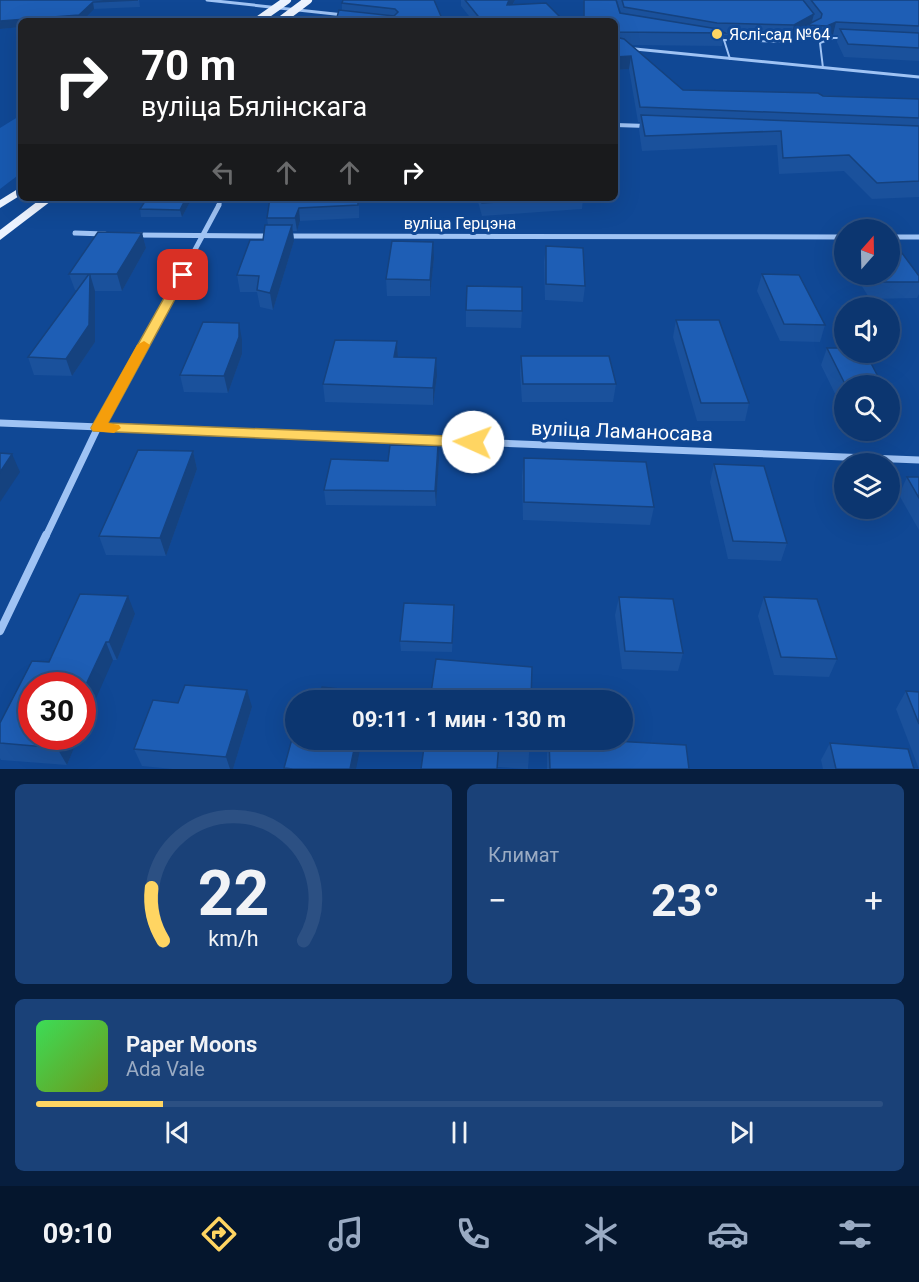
<!DOCTYPE html>
<html lang="ru">
<meta charset="utf-8">
<style>
body{margin:0;font-family:Roboto,sans-serif;background:#1a4178;color:#f1f3f6;height:100vh;display:flex;flex-direction:column;font-size:22px;white-space:nowrap}
*{box-sizing:border-box;margin:0}
p{font-size:20px;color:#9aabc3}
.icon{flex:none;width:33px;height:33px;fill:none;stroke:currentColor;stroke-width:2;stroke-linecap:round;stroke-linejoin:round}
.map{position:relative;height:769px;overflow:hidden}
.sheet{display:flex;flex-direction:column;gap:15px;padding:15px;background:#071e3e;flex:1}
.sheet>*{flex:none}
.guide{position:absolute;left:18px;top:18px;width:600px;height:183px;border-radius:9px;box-shadow:0 6px 24px #0002,0 0 0 2px #2c5083;background:#202124;color:#fff;overflow:hidden}
.needle{width:39px;rotate:20deg}
.controls{position:absolute;left:834px;top:219px;display:grid;gap:12px}
.controls a{display:grid;place-items:center;width:66px;height:66px;border-radius:50%;background:#0c3670;box-shadow:0 6px 24px #0002,0 0 0 2px #2c5083;font-size:30px}
.speed{position:absolute;left:18px;top:672px;display:flex;gap:12px;font-size:30px;font-weight:700;text-align:center}
.speed>*{display:grid;place-content:center;width:78px;height:78px;border-radius:50%;background:#0c3670;box-shadow:0 6px 24px #0002,0 0 0 2px #2c5083;line-height:1}
.speed .limit{border:9px solid #d22;background:#fff;color:#111}
.pin{position:absolute;display:grid;place-items:center;width:51px;height:51px;color:#fff;margin:-26px;border-radius:12px;box-shadow:0 3px 9px #0006}
.me{position:absolute;width:66px;margin:-33px;rotate:272deg;stroke-linejoin:round;filter:drop-shadow(0 0 4px #0008)}
.turn{display:flex;align-items:center;gap:21px;height:126px;padding:0 24px;font-size:27px}
.turn .icon{width:78px;height:78px;stroke-width:2.5}
.turn b{display:block;font-size:42px;line-height:51px}
.lanes{display:flex;align-items:center;height:57px;padding:0 24px;background:#0003;justify-content:center;gap:30px;direction:ltr}
.lanes .off{opacity:.35}
.big{font-size:45px;font-weight:700;line-height:1.1}
.sheet .widget{flex:1;display:flex;flex-direction:column;justify-content:center;gap:9px;min-width:0;padding:0 21px;border-radius:9px;background:#1a4178}
.sheet .dial{align-items:center;gap:0}
.dial svg{height:156px;overflow:visible;fill:none;stroke:#2c5083;stroke-width:7;stroke-linecap:round;text-anchor:middle}
.dial text{fill:#f1f3f6;stroke:none}
.song{display:flex;align-items:center;gap:18px}
.cover{width:72px;height:72px;border-radius:9px;background:linear-gradient(135deg,hsl(130 70% 55%),hsl(80 70% 35%))}
.played{height:6px;border-radius:3px;background:linear-gradient(90deg,#ffd562 15%,#2c5083 15%)}
.keys{display:flex;justify-content:space-around;direction:ltr}
.heat{display:flex;justify-content:space-between;align-items:center;font-size:33px;direction:ltr}
.sheet .tiles{flex:1;display:grid;gap:15px;grid-template-columns:1fr 1fr}
.widget:last-child{grid-column:span 2}
.trip{position:absolute;left:285px;top:690px;width:348px;height:60px;border-radius:30px;background:#0c3670;box-shadow:0 6px 24px #0002,0 0 0 2px #2c5083;font-weight:700;line-height:60px;text-align:center}
.menu{display:flex;height:96px;justify-content:space-around;align-items:center;background:#05162d;color:#9aabc3}
.menu .icon{width:42px;height:42px}
.menu .selected{color:#ffd562}
.menu b{font-size:27px;color:#f1f3f6}
.map>svg:first-child{display:block}
.green{fill:#1859b0}
.lines{fill:none;stroke-linecap:round;stroke-linejoin:round}
.lane{stroke:#9fc3f4;stroke-width:2}
.street-far4{stroke:#9fc3f4;stroke-width:3}
.street-far3{stroke:#9fc3f4;stroke-width:4}
.street-far2{stroke:#9fc3f4;stroke-width:5}
.street-far1{stroke:#9fc3f4;stroke-width:7}
.street{stroke:#9fc3f4;stroke-width:8}
.primary{fill:#ecf3ff;fill-rule:evenodd}
.primary-bridge{stroke:#ecf3ff;stroke-width:8}
.wall{fill:#1a519c}
.shaded-wall{fill:#15427f}
.building{fill:#1e5eb5;stroke:#15427f;stroke-width:1.5}
.route{fill:#ffd562;stroke:#a68a40;stroke-width:1.5}
.slow{fill:#f59e0b}
.poi-dot{fill:#ffd562;stroke:#104895;stroke-width:2}
.labels{text-anchor:middle;stroke-width:6;stroke-linejoin:round;paint-order:stroke}
.far-poi-label{font-size:16px;fill:#fff;stroke:#104895;text-anchor:start}
.far-street-label{font-size:16px;fill:#fff;stroke:#104895}
.street-label{font-size:20px;fill:#fff;stroke:#104895}
</style>
<div class="map">
<svg width="919" height="769" viewBox="0 0 919 769">
<rect width="100%" height="100%" fill="#104895"/>
<polygon class="green" points="21,115 21,173 0,189 0,128"/>
<g class="lines">
<g class="lane">
<polyline points="719,39 724,40 730,59"/>
<polyline points="724,40 789,42 809,31"/>
<polyline points="823,68 820,43 833,38 841,38"/>
</g>
<g class="street-far4">
<polyline points="207,0 344,15"/>
<polyline points="615,47 919,77"/>
</g>
<g class="street-far3">
<polyline points="615,125 647,126"/>
<polyline points="218,206 222,198"/>
</g>
<g class="street-far2">
<polyline points="75,233 105,234"/>
<polyline points="136,235 270,236"/>
<polyline points="286,236 844,237"/>
<polyline points="890,237 919,237"/>
<polyline points="140,352 219,205"/>
</g>
<g class="street-far1">
<polyline points="0,423 919,460"/>
<polyline points="46,536 98,427 141,350"/>
</g>
<polyline class="street" points="0,631 46,535"/>
<g class="primary">
<polygon points="21,187 21,195 0,208 0,200"/>
<polygon points="42,198 55,198 0,240 0,230"/>
</g>
<g class="primary-bridge">
<polyline points="257,21 287,0"/>
<polyline points="280,21 308,0"/>
</g>
</g>
<g class="wall">
<polygon points="0,0 139,0 140,7 94,9 21,21 21,27 0,29"/>
<polygon points="434,0 443,21 337,21 337,17 342,10 342,3"/>
<polygon points="461,0 515,0 513,5 564,21 473,21 461,6"/>
<polygon points="583,0 616,0 620,13 621,13 617,0 919,0 919,61 844,57 837,42 838,35 833,35 824,38 804,37 806,29 791,37 724,35 722,46 631,45 683,90 919,99 919,197 872,199 844,171 779,174 777,145 642,151 639,130 640,122 638,122 629,69 615,70 615,21 583,21"/>
<polygon points="147,198 192,198 182,217 141,217 140,209"/>
<polygon points="270,198 359,198 359,218 300,221 297,231 293,231 294,241 273,310 260,307 257,292 240,292 237,275 263,240 268,225 267,218"/>
<polygon points="477,198 583,198 582,209 482,216"/>
<polygon points="142,233 146,248 122,291 95,291 95,342 72,376 34,375 28,357 77,290 75,290 69,274"/>
<polygon points="546,246 585,286 583,302 545,300 544,262"/>
<polygon points="434,258 430,296 387,296 386,279"/>
<polygon points="762,274 825,325 820,342 780,341 757,291"/>
<polygon points="854,274 919,276 919,294 917,298 870,299"/>
<polygon points="466,310 522,311 521,328 466,327"/>
<polygon points="676,320 749,403 745,421 697,421 673,337"/>
<polygon points="242,340 242,354 228,393 184,392 180,375"/>
<polygon points="397,341 398,357 437,376 433,405 325,402 323,384"/>
<polygon points="827,348 883,386 844,386 844,406 841,406 821,365"/>
<polygon points="521,356 616,384 613,402 522,402 520,373"/>
<polygon points="193,451 197,469 166,556 106,555 99,536"/>
<polygon points="524,458 654,507 650,525 523,520 522,476"/>
<polygon points="439,460 436,506 326,505 324,490 388,461"/>
<polygon points="714,464 787,543 781,561 728,559 710,482"/>
<polygon points="907,477 919,477 919,530 899,495"/>
<polygon points="619,597 683,653 678,671 622,669 615,615"/>
<polygon points="764,597 837,659 829,677 774,675 758,616"/>
<polygon points="454,605 452,652 401,651 400,641"/>
<polygon points="135,614 117,660 113,660 32,736 79,736 67,765 1,760 0,758 0,723 49,662"/>
<polygon points="906,691 919,692 919,769 896,709"/>
<polygon points="178,703 252,707 233,769 172,769 142,766 134,749"/>
<polygon points="425,740 530,740 528,769 498,767"/>
<polygon points="549,740 689,769 547,769 547,754"/>
<polygon points="830,743 914,769 823,769 821,760"/>
</g>
<g class="shaded-wall">
<polygon points="509,0 515,0 506,17 507,5"/>
<polygon points="93,2 94,9 82,21 21,21 21,27 0,29 0,21"/>
<polygon points="814,14 811,25 807,25 806,29 791,37 794,25"/>
<polygon points="836,22 833,35 824,38 827,26"/>
<polygon points="631,56 629,69 615,70 615,57"/>
<polygon points="186,198 192,198 182,217 180,210"/>
<polygon points="299,208 300,221 297,231 295,218"/>
<polygon points="292,225 294,241 273,310 270,293"/>
<polygon points="142,233 146,248 122,291 117,274"/>
<polygon points="433,242 434,258 430,296 430,280"/>
<polygon points="90,274 95,291 95,342 72,376 66,359"/>
<polygon points="239,323 242,340 242,354 228,393 224,376"/>
<polygon points="397,341 398,358 394,357"/>
<polygon points="436,358 437,376 433,405 433,388"/>
<polygon points="438,446 439,460 436,506 435,491"/>
<polygon points="193,451 197,469 166,556 160,538"/>
<polygon points="12,454 20,472 0,502 0,472"/>
<polygon points="128,596 135,614 117,660 109,642"/>
<polygon points="106,642 113,660 82,730 82,693"/>
<polygon points="247,690 252,707 233,769 230,769 226,757"/>
<polygon points="62,736 79,736 67,765 57,748"/>
<polygon points="356,740 362,740 356,769 350,769"/>
</g>
<g class="building">
<polygon points="0,0 138,0 93,2 79,15 0,21"/>
<polygon points="343,0 434,0 443,21 338,21 337,17 339,10 394,16 398,12 395,9 342,3"/>
<polygon points="465,0 509,0 507,5 546,3 564,21 482,21"/>
<polygon points="584,0 616,0 620,13 718,29 725,33 615,32 615,21 584,21"/>
<polygon points="622,0 803,0 814,14 794,25 717,23 624,7"/>
<polygon points="811,0 919,0 919,26 836,22 827,26 807,25 821,18 822,14"/>
<polygon points="840,29 919,33 919,48 848,44"/>
<polygon points="615,37 624,39 683,90 818,93 823,96 919,99 919,118 640,107 631,56 615,57"/>
<polygon points="641,115 919,126 919,181 877,183 849,155 783,158 781,131 645,136"/>
<polygon points="147,198 186,198 180,210 140,209"/>
<polygon points="270,198 358,198 358,205 299,208 295,218 267,218"/>
<polygon points="481,198 563,198 482,203"/>
<polygon points="265,225 292,225 270,293 257,290 259,276 237,275 250,240 263,240"/>
<polygon points="98,232 142,233 117,274 90,274 89,325 66,359 28,357 89,274 69,274"/>
<polygon points="392,241 433,242 430,280 386,279"/>
<polygon points="890,241 893,241 919,276 919,282 876,282 870,274 890,274"/>
<polygon points="546,246 583,248 585,286 546,284"/>
<polygon points="762,274 799,275 825,325 784,324"/>
<polygon points="467,286 522,287 522,311 466,310"/>
<polygon points="676,320 719,320 749,403 701,403"/>
<polygon points="203,322 239,323 239,337 224,376 180,375"/>
<polygon points="335,340 397,341 394,357 436,358 433,388 323,384"/>
<polygon points="827,348 844,348 844,352 865,352 883,386 846,386"/>
<polygon points="521,356 609,356 616,384 523,384"/>
<polygon points="390,445 438,446 435,491 324,490 331,459 388,461"/>
<polygon points="138,450 193,451 160,538 99,536"/>
<polygon points="0,453 12,454 0,472"/>
<polygon points="524,458 646,462 654,507 524,502"/>
<polygon points="714,464 764,466 787,543 733,541"/>
<polygon points="907,477 919,477 919,498"/>
<polygon points="80,594 128,596 109,642 106,642 82,693 82,686 32,686 32,736 62,736 57,748 0,743 0,723 32,661 49,662"/>
<polygon points="619,597 673,599 683,653 625,651"/>
<polygon points="764,597 817,599 837,659 781,657"/>
<polygon points="404,603 454,605 452,643 400,641"/>
<polygon points="436,659 532,667 531,700 430,700"/>
<polygon points="185,685 247,690 226,757 134,749 153,700 178,703"/>
<polygon points="322,687 366,692 364,700 318,700"/>
<polygon points="906,691 919,692 919,724"/>
<polygon points="296,724 296,740 356,740 350,769 293,769 284,768"/>
<polygon points="425,740 530,740 530,745 499,742 497,769 421,769"/>
<polygon points="549,740 596,740 686,745 689,769 550,769"/>
<polygon points="830,743 908,749 914,769 836,769"/>
</g>
<polygon class="route" points="183,271 188,275 108,423 473,437 481,442 473,447 93,431 91,428 177,275"/>
<polygon class="slow" points="144,341 150,345 108,423 119,425 121,428 114,433 93,431 91,428 137,345"/>
<circle class="poi-dot" cx="717" cy="34" r="6"/>
<g class="labels">
<g class="far-poi-label">
<text x="729" y="40">Яслі-сад №64</text>
</g>
<g class="far-street-label">
<text x="460" y="229">вуліца Герцэна</text>
</g>
<g class="street-label">
<text transform="translate(622 431) rotate(2)" y="7">вуліца Ламаносава</text>
</g>
</g>
</svg>
<div class="controls">
<a><svg class="needle" viewBox="-14 -14 28 28"><path d="M0-13l5 13h-10z" fill="#e53935"/><path d="M0 13l5-13h-10z" fill="#9aabc3"/></svg></a>
<a><svg class="icon" aria-label="sound" viewBox="0 0 24 24"><path d="M4 9h4l5-4v14l-5-4H4zM17 9q2 3 0 6"/></svg></a>
<a><svg class="icon" aria-label="search" viewBox="0 0 24 24"><circle cx="10" cy="10" r="6"/><path d="M15 15l6 6"/></svg></a>
<a><svg class="icon" aria-label="layers" viewBox="0 0 24 24"><path d="M12 4l9 5-9 5-9-5zM3 14l9 5 9-5"/></svg></a>
</div>
<div class="speed"><div class="limit">30</div></div>
<div class="pin" style="left:183px;top:275px;background:#d93025"><svg class="icon" aria-label="arrive" viewBox="0 0 24 24"><path d="M6 21V4h12l-3 4 3 4H6"/></svg></div>
<svg class="me" style="left:473px;top:442px" viewBox="-20 -20 40 40"><circle r="19" fill="#fff"/><path d="M0-13L10 11 0 6-10 11z" fill="#ffd562"/></svg>
<div class="trip">09:11 · 1 мин · 130 m</div>
<div class="guide">
<div class="turn"><svg class="icon" aria-label="right" viewBox="0 0 24 24"><path d="M7 20v-9h11M14 6l5 5-5 5"/></svg><div><b>70 m</b>вуліца Бялінскага</div></div>
<div class="lanes"><svg class="icon off" aria-label="left" viewBox="0 0 24 24"><path d="M17 20v-9H6M10 6l-5 5 5 5"/></svg><svg class="icon off" aria-label="ahead" viewBox="0 0 24 24"><path d="M12 20V5M6 11l6-6 6 6"/></svg><svg class="icon off" aria-label="ahead" viewBox="0 0 24 24"><path d="M12 20V5M6 11l6-6 6 6"/></svg><svg class="icon" aria-label="right" viewBox="0 0 24 24"><path d="M7 20v-9h11M14 6l5 5-5 5"/></svg></div>
</div>
</div>
<section class="sheet">
<div class="tiles">
<div class="widget dial"><svg viewBox="0 0 100 80">
<path d="M14 69A42 42 0 1 1 86 69"/>
<path d="M14 69A42 42 0 0 1 8 42" stroke="#ffd562"/>
<text x="50" y="56" font-size="32" font-weight="700">22</text>
<text x="50" y="72" font-size="11">km/h</text>
</svg></div>
<div class="widget"><p>Климат</p>
<div class="heat"><a>−</a><b class="big">23°</b><a>+</a></div>
</div>
<div class="widget">
<div class="song"><i class="cover"></i><div><b>Paper Moons</b><p>Ada Vale</p></div></div>
<div class="played"></div>
<div class="keys"><svg class="icon" aria-label="previous" viewBox="0 0 24 24"><path d="M18 5L8 12l10 7zM5 5v14"/></svg><svg class="icon" aria-label="pause" viewBox="0 0 24 24"><path d="M8 5v14M16 5v14"/></svg><svg class="icon" aria-label="next" viewBox="0 0 24 24"><path d="M6 5l10 7-10 7zM19 5v14"/></svg></div>
</div>
</div>
</section>
<nav class="menu">
<b>09:10</b>
<svg class="icon selected" aria-label="directions" viewBox="0 0 24 24"><path d="M12 3l9 9-9 9-9-9zM9 14v-3h6M13 9l2 2-2 2"/></svg>
<svg class="icon" aria-label="music" viewBox="0 0 24 24"><path d="M9 18V5l10-2v13"/><circle cx="6" cy="18" r="3"/><circle cx="16" cy="16" r="3"/></svg>
<svg class="icon" aria-label="phone" viewBox="0 0 24 24"><path d="M5 4h4l2 5-3 2q2 4 5 5l2-3 5 2v4C11 20 4 13 5 4z"/></svg>
<svg class="icon" aria-label="climate" viewBox="0 0 24 24"><path d="M12 3v18M4 7l16 10M4 17L20 7"/></svg>
<svg class="icon" aria-label="car" viewBox="0 0 24 24"><path d="M5 17H2v-5l4-1 3-4h7l3 4 3 1v5h-3M9 17h6M6 11h13"/><circle cx="7" cy="17" r="2"/><circle cx="17" cy="17" r="2"/></svg>
<svg class="icon" aria-label="filters" viewBox="0 0 24 24"><path d="M4 7h16M4 17h16"/><circle cx="9" cy="7" r="2"/><circle cx="15" cy="17" r="2"/></svg>
</nav>
